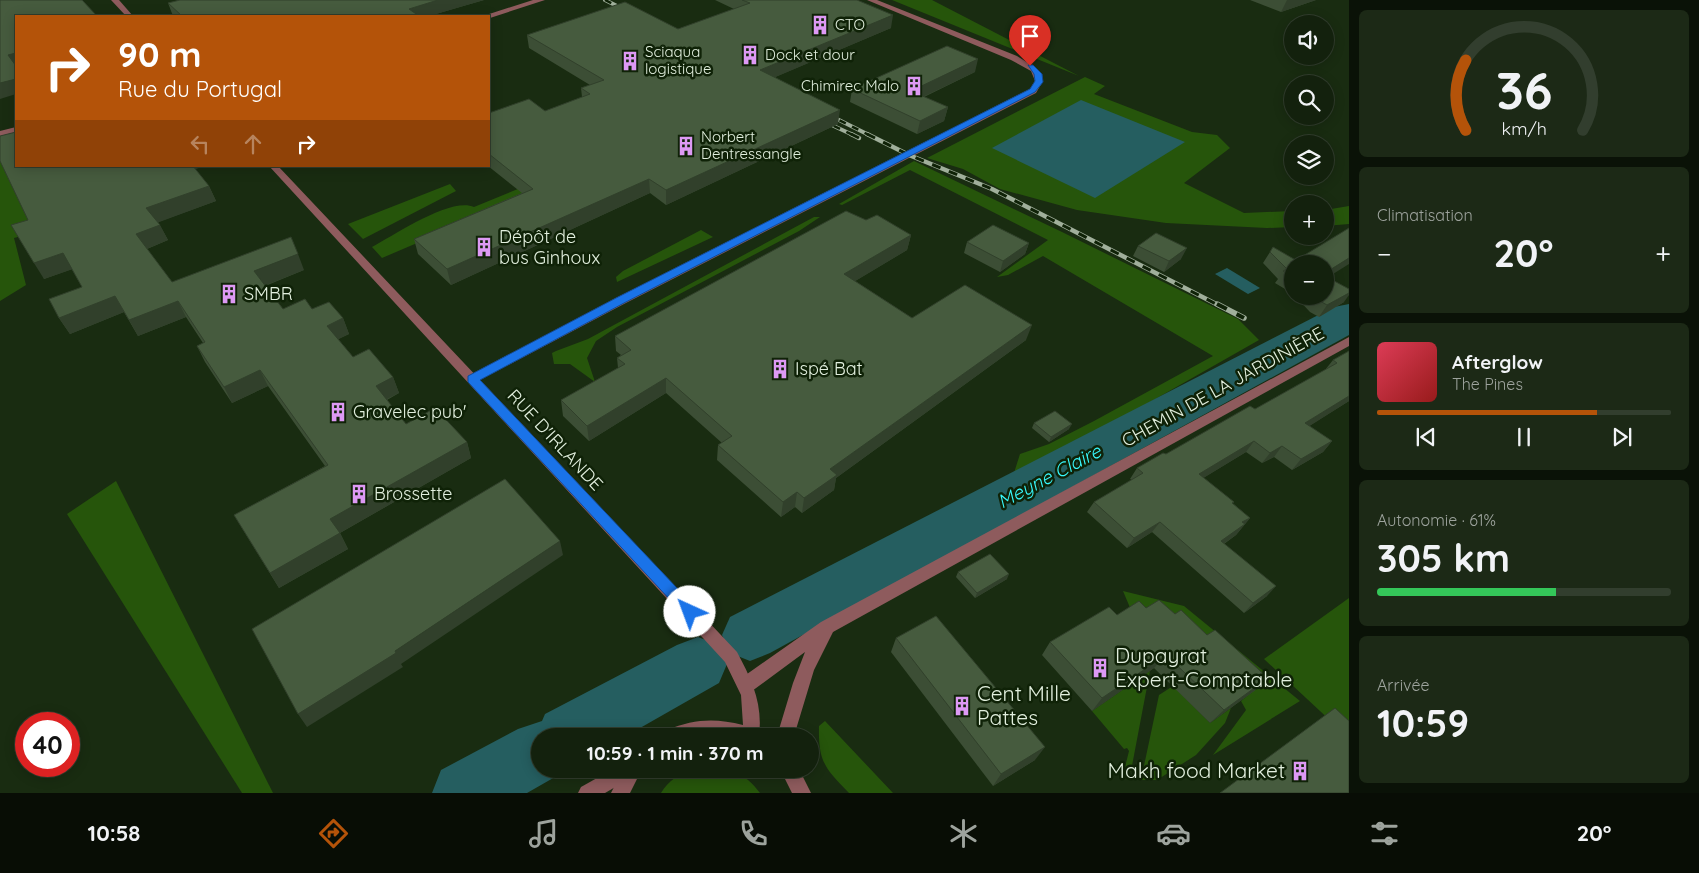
<!DOCTYPE html>
<html lang="fr">
<meta charset="utf-8">
<style>
body{margin:0;font-family:Quicksand,sans-serif;background:#1c2916;color:#f1f3f6;height:100vh;display:flex;flex-direction:column;font-size:19px;white-space:nowrap}
*{box-sizing:border-box;margin:0}
p{font-size:16px;color:#9da39d}
.icon{flex:none;width:28px;height:28px;fill:none;stroke:currentColor;stroke-width:2;stroke-linecap:round;stroke-linejoin:round}
.map{position:relative;flex:1;overflow:hidden}
.sheet{display:flex;flex-direction:column;gap:10px;padding:10px;background:#0a1207;width:350px}
.sheet>*{flex:none}
.guide{position:absolute;left:15px;top:15px;width:475px;height:152px;border-radius:0px;box-shadow:0 2px 12px #0003,0 0 0 1px #323e2e;background:#b45309;color:#fff;overflow:hidden}
.controls{position:absolute;left:1284px;top:15px;display:grid;gap:10px}
.controls a{display:grid;place-items:center;width:50px;height:50px;border-radius:50%;background:#13210d;box-shadow:0 2px 12px #0003,0 0 0 1px #323e2e;font-size:25px}
.speed{position:absolute;left:15px;top:712px;display:flex;gap:10px;font-size:25px;font-weight:700;text-align:center}
.speed>*{display:grid;place-content:center;width:65px;height:65px;border-radius:50%;background:#13210d;box-shadow:0 2px 12px #0003,0 0 0 1px #323e2e;line-height:1}
.speed .limit{border:8px solid #d22;background:#fff;color:#111}
.pin{position:absolute;display:grid;place-items:center;width:42px;height:42px;color:#fff;margin:-51px -21px;border-radius:50% 50% 50% 0;rotate:-45deg;box-shadow:0 0 5px #0007}
.pin .icon{rotate:45deg}
.me{position:absolute;width:55px;margin:-28px;rotate:317deg;stroke-linejoin:round;filter:drop-shadow(0 0 4px #0008)}
.turn{display:flex;align-items:center;gap:18px;height:105px;padding:0 20px;font-size:22px}
.turn .icon{width:65px;height:65px;stroke-width:2.5}
.turn b{display:block;font-size:35px;line-height:42px}
.lanes{display:flex;align-items:center;height:48px;padding:0 20px;background:#0003;justify-content:center;gap:25px;direction:ltr}
.lanes .off{opacity:.35}
.big{font-size:38px;font-weight:700;line-height:1.1}
.sheet .widget{flex:1;display:flex;flex-direction:column;justify-content:center;gap:8px;min-width:0;padding:0 18px;border-radius:8px;background:#1c2916}
.sheet .dial{align-items:center;gap:0}
.dial svg{height:130px;overflow:visible;fill:none;stroke:#323e2e;stroke-width:7;stroke-linecap:round;text-anchor:middle}
.dial text{fill:#f1f3f6;stroke:none}
.song{display:flex;align-items:center;gap:15px}
.cover{width:60px;height:60px;border-radius:8px;background:linear-gradient(135deg,hsl(350 70% 55%),hsl(0 70% 35%))}
.played{height:5px;border-radius:2px;background:linear-gradient(90deg,#b45309 75%,#323e2e 75%)}
.keys{display:flex;justify-content:space-around;direction:ltr}
.heat{display:flex;justify-content:space-between;align-items:center;font-size:28px;direction:ltr}
.charge{height:8px;border-radius:4px;background:linear-gradient(90deg,#34c759 61%,#323e2e 0)}
.trip{position:absolute;left:531px;top:728px;width:288px;height:50px;border-radius:25px;background:#13210d;box-shadow:0 2px 12px #0003,0 0 0 1px #323e2e;font-weight:700;line-height:50px;text-align:center}
.dock{display:flex;height:80px;justify-content:space-around;align-items:center;background:#080d05;color:#9da39d}
.dock .icon{width:35px;height:35px}
.dock .current{color:#b45309}
.dock b{font-size:22px;color:#f1f3f6}
main{display:flex;flex:1;min-height:0}
.map>svg:first-child{display:block}
.green{fill:#26550b}
.water{fill:#255e60}
.lines{fill:none;stroke-linecap:round;stroke-linejoin:round}
.river{fill:#255e60;fill-rule:evenodd}
.minor{fill:#8e5b5d;fill-rule:evenodd}
.tertiary{fill:#8e5b5d;fill-rule:evenodd}
.rail-far2-casing{stroke:#a0af9b;stroke-width:4}
.rail-far1-casing{stroke:#a0af9b;stroke-width:4.5}
.rail-casing{stroke:#a0af9b;stroke-width:5.5}
.rail-far2{stroke:#0f2207;stroke-width:2.5;stroke-dasharray:7;stroke-linecap:butt}
.rail-far1{stroke:#0f2207;stroke-width:3;stroke-dasharray:9;stroke-linecap:butt}
.rail{stroke:#0f2207;stroke-width:4;stroke-dasharray:11;stroke-linecap:butt}
.wall{fill:#3c4e35}
.shaded-wall{fill:#31402b}
.building{fill:#465b3e;stroke:#31402b}
.route{fill:#1a73e8;stroke:#114b97}
.labels{text-anchor:middle;stroke-width:5;stroke-linejoin:round;paint-order:stroke}
.far-poi-label{font-size:15px;fill:#e2efde;stroke:#0f2207;text-anchor:start}
.poi-label{font-size:18px;fill:#e2efde;stroke:#0f2207;text-anchor:start}
.street-label{font-size:18px;fill:#e2efde;stroke:#0f2207}
.water-label{font-size:19px;font-style:italic;fill:#38f8fc;stroke:#0f2207}
.near-poi-label{font-size:21px;fill:#e2efde;stroke:#0f2207;text-anchor:start}
</style>
<main>
<div class="map">
<svg width="1349" height="793" viewBox="0 0 1349 793">
<rect width="100%" height="100%" fill="#192c11"/>
<g class="green">
<polygon points="892,0 932,0 1079,76"/>
<polygon points="1085,77 1105,86 1094,94 1192,132 1217,135 1230,148 1184,183 1244,213 1292,211 1292,227 1267,228 1166,223 1077,210 1000,189 963,169 927,158"/>
<polygon points="0,159 36,232 14,238 26,285 0,301"/>
<polygon points="914,161 1062,232 1238,319 1259,340 1099,431 1013,476 1020,454 1049,444 1094,421 1213,356 1043,256 1008,275 997,277 1048,240 910,170 842,205 839,204"/>
<path d="M584 162 602 164 382 258 372 247C395 235 450 197 474 207Z"/>
<polygon points="450,184 456,191 363,239 348,224"/>
<polygon points="1349,206 1349,224 1325,226 1325,210"/>
<polygon points="814,217 820,217 799,231 617,327 596,341 587,358 595,382 570,364 554,364 552,353 556,351 588,339"/>
<polygon points="701,230 713,237 617,282 616,277 623,271"/>
<polygon points="116,481 273,793 242,793 67,514"/>
<polygon points="1123,591 1184,606 1300,701 1213,755 1246,710 1241,701 1253,691 1136,622"/>
<polygon points="1349,598 1349,738 1264,659"/>
<polygon points="1150,671 1131,771 1123,775 1129,751 1127,748 1124,749 1092,711"/>
<polygon points="1173,686 1210,723 1231,708 1225,723 1196,755 1157,780 1141,780 1159,695"/>
<path d="M825 721 893 793H849C825 768 818 762 819 726Z"/>
<path d="M691 769C721 769 741 766 760 793H661C668 781 679 774 691 769Z"/>
</g>
<g class="water">
<polygon points="1081,100 1185,142 1095,198 992,148"/>
<polygon points="1227,268 1260,288 1248,294 1215,274"/>
</g>
<g class="lines">
<g class="river">
<polygon points="1349,304 1349,335 770,653 750,661 730,653 722,635 730,617 1334,307"/>
<polygon points="698,637 719,645 727,664 719,683 626,736 540,736 540,769 564,769 562,773 527,793 432,793 441,770 518,729 542,721 545,714 677,645"/>
</g>
<g class="minor">
<polygon points="111,0 119,0 133,16 126,16"/>
<polygon points="533,0 545,0 490,18 483,16"/>
<polygon points="867,0 877,0 1017,56 1036,68 1043,81 1036,93 624,304 476,382 468,382 466,379 468,376 616,298 1030,89 1035,81 1031,71 1011,60"/>
<polygon points="1349,337 1349,346 833,632 814,670 794,736 777,736 793,683 805,652 752,691 746,693 740,691 738,685 740,679 821,622"/>
<polygon points="613,769 639,769 636,775 605,793 578,793 581,787"/>
</g>
<g class="tertiary">
<polygon points="16,127 16,133 0,137 0,131"/>
<path d="M269 166H278L737 652C752 680 763 704 759 736H665L667 730C694 719 715 718 743 725L741 695 725 662Z"/>
<polygon points="623,769 642,769 630,793 611,793"/>
<polygon points="780,769 799,769 811,793 792,793"/>
</g>
<defs>
<g id="rail-far2">
<polyline points="605,0 627,11"/>
<polyline points="827,114 869,135"/>
<polyline points="821,120 853,135"/>
</g>
<g id="rail-far1">
<polyline points="851,134 859,138"/>
<polyline points="867,134 909,155 992,189 1220,306"/>
</g>
<polyline id="rail" points="1217,304 1244,318"/>
</defs>
<use href="#rail-far2" class="rail-far2-casing"/>
<use href="#rail-far1" class="rail-far1-casing"/>
<use href="#rail" class="rail-casing"/>
<use href="#rail-far2" class="rail-far2"/>
<use href="#rail-far1" class="rail-far1"/>
<use href="#rail" class="rail"/>
</g>
<g class="wall">
<polygon points="180,0 484,0 429,16 173,16 168,3"/>
<polygon points="715,0 857,0 891,28 775,77 838,124 666,205 650,193 451,285 418,254 414,239 522,193 488,166 489,113 545,111 582,97 581,88 590,85 529,48 527,35 678,29 734,9"/>
<polygon points="1250,0 1316,0 1281,12"/>
<polygon points="975,72 924,97 948,107 944,121 917,134 850,102 852,89"/>
<polygon points="195,169 209,186 216,201 158,222 168,240 147,249 172,282 304,270 265,286 283,309 312,309 343,318 349,334 338,339 353,357 393,377 399,393 387,400 406,424 467,442 471,458 340,533 348,549 279,588 234,515 325,466 268,386 232,403 205,362 197,346 203,343 186,317 138,336 124,312 70,334 59,318 82,287 72,269 44,279 28,220"/>
<polygon points="866,220 911,235 907,250 855,281 912,318 1026,340 836,478 834,490 802,513 795,507 781,517 717,460 718,445 722,443 666,393 589,441 563,416 561,400 618,368 617,358 621,355 616,351 615,336"/>
<polygon points="967,242 1029,243 1025,254 1000,272 964,253"/>
<polygon points="1138,246 1181,259 1164,272 1133,256"/>
<polygon points="1270,252 1297,260 1298,259 1328,277 1344,302 1319,317 1310,312 1295,296 1325,296 1292,264 1292,294 1290,292 1275,283 1278,279 1263,263"/>
<polygon points="1349,351 1349,401 1309,426 1332,441 1323,452 1292,470 1274,457 1262,463 1246,452 1203,478 1250,518 1236,535 1224,544 1267,596 1244,613 1152,532 1127,548 1087,512 1094,502 1132,480 1130,479 1137,468 1166,454 1255,409 1325,370 1333,360"/>
<polygon points="1034,423 1069,429 1049,442 1032,428"/>
<polygon points="958,572 1007,579 975,598 956,577"/>
<polygon points="1175,614 1207,635 1268,678 1254,691 1210,723 1154,668 1092,711 1042,655 1050,642 1117,615"/>
<polygon points="896,638 1035,760 993,786 891,652"/>
</g>
<g class="shaded-wall">
<polygon points="438,0 484,0 429,16 410,16 409,9"/>
<polygon points="1287,0 1316,0 1281,12"/>
<polygon points="893,15 891,28 759,84 760,70"/>
<polygon points="16,53 16,68 8,55"/>
<polygon points="978,59 975,72 908,104 911,91"/>
<polygon points="16,79 16,94 0,99 0,83"/>
<polygon points="948,107 944,121 917,134 920,121"/>
<polygon points="840,110 838,124 666,205 666,190"/>
<polygon points="189,166 204,166 191,171"/>
<polygon points="649,179 650,193 451,285 447,269"/>
<polygon points="209,186 216,201 154,224 146,208"/>
<polygon points="160,225 168,240 144,250 136,234"/>
<polygon points="911,235 907,250 842,289 844,274"/>
<polygon points="1029,243 1025,254 1000,272 1003,261"/>
<polygon points="1187,248 1181,259 1164,272 1169,261"/>
<polygon points="63,253 73,269 44,279 34,263"/>
<polygon points="298,254 304,270 261,287 254,271"/>
<polygon points="1349,258 1349,264 1325,279 1325,273"/>
<polygon points="1349,293 1349,295 1344,302 1319,317 1327,305"/>
<polygon points="115,296 124,312 70,334 59,318"/>
<polygon points="178,301 186,317 138,336 129,320"/>
<polygon points="343,318 349,334 333,342 327,326"/>
<polygon points="1032,325 1026,340 836,478 834,490 802,513 804,498 830,469"/>
<polygon points="260,370 268,386 232,403 224,387"/>
<polygon points="393,377 399,393 381,402 376,386"/>
<polygon points="666,378 666,393 589,441 587,426"/>
<polygon points="1349,396 1349,401 1297,434 1305,423"/>
<polygon points="1072,424 1069,429 1049,442 1051,437"/>
<polygon points="1254,441 1246,452 1192,485 1199,474"/>
<polygon points="1332,441 1323,452 1292,470 1301,459"/>
<polygon points="467,442 471,458 338,534 330,519"/>
<polygon points="1282,446 1274,457 1262,463 1270,453"/>
<polygon points="797,492 795,507 781,517 783,502"/>
<polygon points="1250,518 1236,535 1213,551 1221,541 1242,522"/>
<polygon points="1160,522 1152,532 1127,548 1134,538"/>
<polygon points="340,533 348,549 279,588 270,573"/>
<polygon points="560,541 563,555 401,664 403,667 307,727 298,714 395,651"/>
<polygon points="1009,574 1007,579 975,598 977,593"/>
<polygon points="1276,586 1267,596 1244,613 1253,603"/>
<polygon points="1166,655 1154,668 1092,711 1102,698"/>
<polygon points="1268,678 1254,691 1210,723 1224,710"/>
<polygon points="1045,747 1035,760 993,786 1001,774"/>
</g>
<g class="building">
<polygon points="0,0 82,0 97,16 16,16 16,53 8,55 16,66 16,79 0,83"/>
<polygon points="180,0 438,0 409,9 419,16 182,16 168,3"/>
<polygon points="742,0 857,0 893,15 760,70 840,110 666,190 649,179 447,269 414,239 533,189 489,154 489,113 529,99 545,111 590,94 581,88 604,80 527,35 625,2 678,29 750,3"/>
<polygon points="947,46 978,59 911,91 948,107 920,121 852,89"/>
<polygon points="16,132 16,166 193,166 209,186 146,208 160,225 136,234 172,282 291,237 298,254 254,271 283,309 305,299 312,309 329,302 343,318 327,326 353,357 369,349 393,377 376,386 406,424 435,408 467,442 330,519 340,533 270,573 234,515 328,465 260,370 224,387 197,346 205,342 178,301 129,320 115,296 59,318 49,299 82,287 63,253 34,263 11,225 28,220 0,161 0,136"/>
<polygon points="846,211 866,220 877,215 911,235 844,274 912,318 965,285 1032,325 830,469 837,475 804,498 797,492 783,502 718,445 732,436 666,378 587,426 561,400 625,364 617,358 631,350 615,336"/>
<polygon points="993,225 1029,243 1003,261 967,242"/>
<polygon points="1349,228 1349,258 1325,273 1325,264 1292,264 1292,277 1283,271 1287,269 1270,252 1273,247 1299,262 1301,261 1298,259"/>
<polygon points="1156,233 1187,248 1169,261 1138,246"/>
<polygon points="1325,276 1349,289 1349,293 1327,305 1318,300 1314,296 1325,296"/>
<polygon points="1349,351 1349,396 1305,423 1332,441 1301,459 1282,446 1270,453 1254,441 1199,474 1234,502 1232,503 1250,518 1242,522 1245,524 1221,541 1276,586 1253,603 1160,522 1134,538 1094,502 1143,473 1137,468 1163,453 1166,454 1250,406 1255,409 1337,363 1333,360"/>
<polygon points="1055,411 1072,424 1051,437 1034,423"/>
<polygon points="505,479 560,541 395,651 396,653 298,714 252,629"/>
<polygon points="990,554 1009,574 977,593 958,572"/>
<polygon points="1159,600 1175,614 1181,610 1207,635 1215,630 1268,678 1224,710 1166,655 1102,698 1050,642 1109,607 1117,615 1139,601 1146,608"/>
<polygon points="936,616 1045,747 1001,774 896,638"/>
<polygon points="1335,708 1349,721 1349,793 1220,793"/>
</g>
<polygon class="route" points="1028,65 1033,65 1042,74 1043,82 1035,92 624,303 480,380 695,607 697,612 695,616 690,618 685,616 468,382 468,376 616,298 1030,89 1035,81 1034,74"/>
<defs>
<symbol id="building-bare" viewBox="-9 -9 18 18"><path d="M-4-6H4V6H1V3H-1V6H-4ZM-2.5-4.3h1.7v1.8h-1.7ZM.8-4.3h1.7v1.8H.8ZM-2.5-1h1.7V.8h-1.7ZM.8-1h1.7V.8H.8Z" fill="#dd99f4" stroke="#0f2207" stroke-width="2.5" paint-order="stroke"/></symbol>
</defs>
<g fill-rule="evenodd">
<use href="#building-bare" x="806" y="11" width="28" height="28"/>
<use href="#building-bare" x="736" y="41" width="28" height="28"/>
<use href="#building-bare" x="616" y="47" width="28" height="28"/>
<use href="#building-bare" x="900" y="72" width="28" height="28"/>
<use href="#building-bare" x="672" y="132" width="28" height="28"/>
<use href="#building-bare" x="470" y="233" width="28" height="28"/>
<use href="#building-bare" x="215" y="280" width="28" height="28"/>
<use href="#building-bare" x="766" y="355" width="28" height="28"/>
<use href="#building-bare" x="324" y="398" width="28" height="28"/>
<use href="#building-bare" x="345" y="480" width="28" height="28"/>
<use href="#building-bare" x="1086" y="654" width="28" height="28"/>
<use href="#building-bare" x="948" y="692" width="28" height="28"/>
<use href="#building-bare" x="1286" y="757" width="28" height="28"/>
</g>
<g class="labels">
<g class="far-poi-label">
<text x="835" y="30">CTO</text>
<text x="645" y="57">Sciaqua<tspan x="645" dy="17">logistique</tspan></text>
<text x="765" y="60">Dock et dour</text>
<text x="899" y="91" text-anchor="end">Chimirec Malo</text>
<text x="701" y="142">Norbert<tspan x="701" dy="17">Dentressangle</tspan></text>
</g>
<g class="poi-label">
<text x="499" y="243">Dépôt de<tspan x="499" dy="21">bus Ginhoux</tspan></text>
<text x="244" y="300">SMBR</text>
<text x="795" y="375">Ispé Bat</text>
<text x="353" y="418">Gravelec pub'</text>
<text x="374" y="500">Brossette</text>
</g>
<g class="street-label">
<text transform="translate(1223 387) rotate(-29)" y="6">CHEMIN DE LA JARDINIÈRE</text>
<text transform="translate(555 440) rotate(47)" y="6">RUE D'IRLANDE</text>
</g>
<g class="water-label">
<text transform="translate(1049 476) rotate(-28)" y="7">Meyne Claire</text>
</g>
<g class="near-poi-label">
<text x="1115" y="663">Dupayrat<tspan x="1115" dy="24">Expert-Comptable</tspan></text>
<text x="977" y="701">Cent Mille<tspan x="977" dy="24">Pattes</tspan></text>
<text x="1285" y="778" text-anchor="end">Makh food Market</text>
</g>
</g>
</svg>
<div class="controls">
<a><svg class="icon" aria-label="sound" viewBox="0 0 24 24"><path d="M4 9h4l5-4v14l-5-4H4zM17 9q2 3 0 6"/></svg></a>
<a><svg class="icon" aria-label="search" viewBox="0 0 24 24"><circle cx="10" cy="10" r="6"/><path d="M15 15l6 6"/></svg></a>
<a><svg class="icon" aria-label="layers" viewBox="0 0 24 24"><path d="M12 4l9 5-9 5-9-5zM3 14l9 5 9-5"/></svg></a>
<a>+</a>
<a>−</a>
</div>
<div class="speed"><div class="limit">40</div></div>
<div class="pin" style="left:1030px;top:66px;background:#d93025"><svg class="icon" aria-label="arrive" viewBox="0 0 24 24"><path d="M6 21V4h12l-3 4 3 4H6"/></svg></div>
<svg class="me" style="left:690px;top:612px" viewBox="-20 -20 40 40"><circle r="19" fill="#fff"/><path d="M0-13L10 11 0 6-10 11z" fill="#1a73e8"/></svg>
<div class="trip">10:59 · 1 min · 370 m</div>
<div class="guide">
<div class="turn"><svg class="icon" aria-label="right" viewBox="0 0 24 24"><path d="M7 20v-9h11M14 6l5 5-5 5"/></svg><div><b>90 m</b>Rue du Portugal</div></div>
<div class="lanes"><svg class="icon off" aria-label="left" viewBox="0 0 24 24"><path d="M17 20v-9H6M10 6l-5 5 5 5"/></svg><svg class="icon off" aria-label="ahead" viewBox="0 0 24 24"><path d="M12 20V5M6 11l6-6 6 6"/></svg><svg class="icon" aria-label="right" viewBox="0 0 24 24"><path d="M7 20v-9h11M14 6l5 5-5 5"/></svg></div>
</div>
</div>
<section class="sheet">
<div class="widget dial"><svg viewBox="0 0 100 80">
<path d="M14 69A42 42 0 1 1 86 69"/>
<path d="M14 69A42 42 0 0 1 14 26" stroke="#b45309"/>
<text x="50" y="56" font-size="32" font-weight="700">36</text>
<text x="50" y="72" font-size="11">km/h</text>
</svg></div>
<div class="widget"><p>Climatisation</p>
<div class="heat"><a>−</a><b class="big">20°</b><a>+</a></div>
</div>
<div class="widget">
<div class="song"><i class="cover"></i><div><b>Afterglow</b><p>The Pines</p></div></div>
<div class="played"></div>
<div class="keys"><svg class="icon" aria-label="previous" viewBox="0 0 24 24"><path d="M18 5L8 12l10 7zM5 5v14"/></svg><svg class="icon" aria-label="pause" viewBox="0 0 24 24"><path d="M8 5v14M16 5v14"/></svg><svg class="icon" aria-label="next" viewBox="0 0 24 24"><path d="M6 5l10 7-10 7zM19 5v14"/></svg></div>
</div>
<div class="widget"><p>Autonomie · 61%</p><b class="big">305 km</b><div class="charge"></div></div>
<div class="widget"><p>Arrivée</p><b class="big">10:59</b></div>
</section>
</main>
<nav class="dock">
<b>10:58</b>
<svg class="icon current" aria-label="directions" viewBox="0 0 24 24"><path d="M12 3l9 9-9 9-9-9zM9 14v-3h6M13 9l2 2-2 2"/></svg>
<svg class="icon" aria-label="music" viewBox="0 0 24 24"><path d="M9 18V5l10-2v13"/><circle cx="6" cy="18" r="3"/><circle cx="16" cy="16" r="3"/></svg>
<svg class="icon" aria-label="phone" viewBox="0 0 24 24"><path d="M5 4h4l2 5-3 2q2 4 5 5l2-3 5 2v4C11 20 4 13 5 4z"/></svg>
<svg class="icon" aria-label="climate" viewBox="0 0 24 24"><path d="M12 3v18M4 7l16 10M4 17L20 7"/></svg>
<svg class="icon" aria-label="car" viewBox="0 0 24 24"><path d="M5 17H2v-5l4-1 3-4h7l3 4 3 1v5h-3M9 17h6M6 11h13"/><circle cx="7" cy="17" r="2"/><circle cx="17" cy="17" r="2"/></svg>
<svg class="icon" aria-label="filters" viewBox="0 0 24 24"><path d="M4 7h16M4 17h16"/><circle cx="9" cy="7" r="2"/><circle cx="15" cy="17" r="2"/></svg>
<b>20°</b>
</nav>
